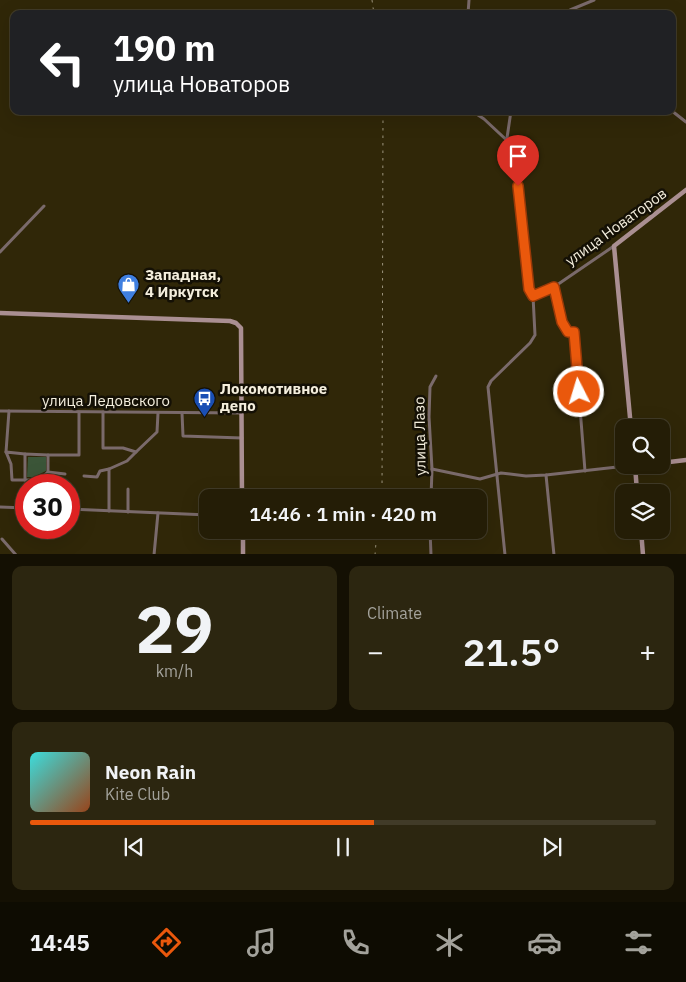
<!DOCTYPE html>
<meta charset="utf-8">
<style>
body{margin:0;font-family:"IBM Plex Sans",sans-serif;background:#2c2610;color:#f1f3f6;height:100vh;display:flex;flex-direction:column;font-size:19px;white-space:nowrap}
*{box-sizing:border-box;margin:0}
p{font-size:16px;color:#a3a29b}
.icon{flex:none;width:28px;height:28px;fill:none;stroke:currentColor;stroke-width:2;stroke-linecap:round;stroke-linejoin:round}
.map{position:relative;height:554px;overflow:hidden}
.sheet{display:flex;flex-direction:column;gap:12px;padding:12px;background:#141003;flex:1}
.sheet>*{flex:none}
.hud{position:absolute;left:10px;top:10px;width:666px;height:105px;border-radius:10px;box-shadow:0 5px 20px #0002,0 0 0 1px #413b28;background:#202124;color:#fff;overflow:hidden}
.buttons{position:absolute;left:615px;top:419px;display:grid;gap:10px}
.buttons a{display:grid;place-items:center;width:55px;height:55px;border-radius:10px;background:#241d06;box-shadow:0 5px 20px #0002,0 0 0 1px #413b28;font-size:25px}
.speed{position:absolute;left:15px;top:474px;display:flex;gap:10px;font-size:25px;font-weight:700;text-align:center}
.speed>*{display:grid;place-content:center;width:65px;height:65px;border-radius:50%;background:#241d06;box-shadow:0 5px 20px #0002,0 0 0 1px #413b28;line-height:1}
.speed .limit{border:8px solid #d22;background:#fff;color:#111}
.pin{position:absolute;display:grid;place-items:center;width:42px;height:42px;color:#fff;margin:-51px -21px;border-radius:50% 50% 50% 0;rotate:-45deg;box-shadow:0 0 5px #0007}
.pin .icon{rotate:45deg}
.me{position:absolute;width:55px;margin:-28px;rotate:355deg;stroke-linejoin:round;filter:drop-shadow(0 0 4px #0008)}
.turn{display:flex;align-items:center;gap:18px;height:105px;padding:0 20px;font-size:22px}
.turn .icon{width:65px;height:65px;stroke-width:2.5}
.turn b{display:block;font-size:35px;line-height:42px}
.big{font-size:38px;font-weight:600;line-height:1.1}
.sheet .widget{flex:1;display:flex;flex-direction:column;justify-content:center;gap:8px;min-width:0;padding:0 18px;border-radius:10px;background:#2c2610}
.sheet .dial{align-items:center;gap:0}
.dial b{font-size:65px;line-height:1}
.song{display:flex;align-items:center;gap:15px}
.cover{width:60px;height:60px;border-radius:8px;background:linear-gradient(135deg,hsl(180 70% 55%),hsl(20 70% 35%))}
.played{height:5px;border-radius:2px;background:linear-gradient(90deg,#ea580c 55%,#413b28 55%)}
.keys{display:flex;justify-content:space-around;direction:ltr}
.heat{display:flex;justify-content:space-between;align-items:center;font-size:28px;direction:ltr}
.sheet .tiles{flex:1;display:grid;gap:12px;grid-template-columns:1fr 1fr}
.widget:last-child{grid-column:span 2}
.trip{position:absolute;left:199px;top:489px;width:288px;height:50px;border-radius:10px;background:#241d06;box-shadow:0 5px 20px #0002,0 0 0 1px #413b28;font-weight:600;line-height:50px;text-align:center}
.tab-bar{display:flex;height:80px;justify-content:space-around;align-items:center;background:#0e0c02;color:#a3a29b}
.tab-bar .icon{width:35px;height:35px}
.tab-bar .active{color:#ea580c}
.tab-bar b{font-size:22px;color:#f1f3f6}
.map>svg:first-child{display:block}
.green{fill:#3b5538}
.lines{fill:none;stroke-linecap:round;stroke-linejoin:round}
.street{stroke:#7a6a6b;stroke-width:3}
.secondary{stroke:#aa8f92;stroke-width:4.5}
.rail{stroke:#9d957e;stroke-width:1;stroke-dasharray:2.5 5;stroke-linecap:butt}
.route-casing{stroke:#983908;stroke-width:12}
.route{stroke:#ea580c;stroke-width:9}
.labels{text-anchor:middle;stroke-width:5;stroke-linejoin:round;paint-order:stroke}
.street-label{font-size:15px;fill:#f4eedd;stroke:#141005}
.poi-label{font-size:15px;font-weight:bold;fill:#f4eedd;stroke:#141005;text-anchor:start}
</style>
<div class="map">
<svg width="686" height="555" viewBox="0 0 686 555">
<rect width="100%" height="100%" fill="#302708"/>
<polygon class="green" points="28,457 46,457 46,471 33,477 27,477"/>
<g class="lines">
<g class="street">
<polyline points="468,14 469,0"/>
<polyline points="572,14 570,10 594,0"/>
<polyline points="472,111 484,119 514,147 528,286 533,296 535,335 530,343 491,381 488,387 505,555"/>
<polyline points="672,111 686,122"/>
<polyline points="507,138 511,111"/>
<polyline points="0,252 44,206"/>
<polyline points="554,287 563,325 568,331 574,332 585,471"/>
<polyline points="533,296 554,287 614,246"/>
<polyline points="0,411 242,413"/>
<polyline points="103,412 103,448 123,448 136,452 127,461 109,469"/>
<polyline points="182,413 183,436 242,438"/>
<polyline points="6,452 9,411"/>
<polyline points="136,452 157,432 158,413"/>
<polyline points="25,454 6,452 11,464 12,480 25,480"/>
<polyline points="432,469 480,479 501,473 526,476 546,475 635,465"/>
<polyline points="48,472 39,480 25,480 25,454 48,455"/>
<polyline points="65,474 48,472 48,455 79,455 79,412"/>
<polyline points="546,475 554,555"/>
<polyline points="84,476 97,477 100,471 109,469 109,511"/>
<polyline points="128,489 128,512"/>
<polyline points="431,498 432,469 429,417 430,387 436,376"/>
<polyline points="0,507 26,508"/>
<polyline points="69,509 208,515"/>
<polyline points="430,530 431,555"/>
<polyline points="2,539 16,555"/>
<polyline points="154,555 158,513"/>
</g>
<g class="secondary">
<polyline points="0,313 230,321 236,323 241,328 242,498"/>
<polyline points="631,428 614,246 686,190"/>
<polyline points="661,463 686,460"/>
<polyline points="635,465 637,492"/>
<polyline points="243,530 243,555"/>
<polyline points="641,530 643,555"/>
</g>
<g class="rail">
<polyline points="372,0 374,14"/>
<polyline points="382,498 383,111"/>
<polyline points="375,555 377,530"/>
</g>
</g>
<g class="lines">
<defs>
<polyline id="route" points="518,186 529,289 533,296 554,287 562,322 568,332 574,332 579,392"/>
</defs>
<use href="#route" class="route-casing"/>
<use href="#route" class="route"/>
</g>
<defs>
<symbol id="shop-pin" viewBox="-11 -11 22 30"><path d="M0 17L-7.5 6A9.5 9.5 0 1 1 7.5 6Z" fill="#3f7fe0" stroke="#141005"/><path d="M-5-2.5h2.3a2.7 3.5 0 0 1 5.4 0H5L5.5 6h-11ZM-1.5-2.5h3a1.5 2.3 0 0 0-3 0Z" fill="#fff"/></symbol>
<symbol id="bus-pin" viewBox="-11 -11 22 30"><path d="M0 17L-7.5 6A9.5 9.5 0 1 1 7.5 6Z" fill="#1a4fb4" stroke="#141005"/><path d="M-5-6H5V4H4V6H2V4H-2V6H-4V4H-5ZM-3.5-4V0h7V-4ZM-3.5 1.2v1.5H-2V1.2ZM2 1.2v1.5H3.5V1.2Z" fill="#fff"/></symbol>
</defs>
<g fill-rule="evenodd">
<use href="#shop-pin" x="116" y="272" width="25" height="34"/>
<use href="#bus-pin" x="192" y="386" width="25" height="34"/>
</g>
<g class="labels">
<g class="street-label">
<text transform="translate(616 227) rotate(-36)" y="5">улица Новаторов</text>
<text x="106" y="406">улица Ледовского</text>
<text transform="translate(420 436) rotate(-91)" y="5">улица Лазо</text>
</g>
<g class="poi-label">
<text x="145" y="280">Западная,<tspan x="145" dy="17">4 Иркутск</tspan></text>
<text x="220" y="394">Локомотивное<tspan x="220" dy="17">депо</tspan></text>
</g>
</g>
</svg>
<div class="buttons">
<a><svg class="icon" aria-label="search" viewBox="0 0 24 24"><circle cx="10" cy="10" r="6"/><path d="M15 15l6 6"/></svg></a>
<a><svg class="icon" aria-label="layers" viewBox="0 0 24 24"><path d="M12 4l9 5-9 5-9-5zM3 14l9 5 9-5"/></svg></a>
</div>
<div class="speed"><div class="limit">30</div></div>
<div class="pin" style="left:518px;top:186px;background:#d93025"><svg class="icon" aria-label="arrive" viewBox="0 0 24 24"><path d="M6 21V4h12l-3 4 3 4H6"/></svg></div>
<svg class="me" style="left:579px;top:392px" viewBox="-20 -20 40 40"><circle r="17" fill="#ea580c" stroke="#fff" stroke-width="3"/><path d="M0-11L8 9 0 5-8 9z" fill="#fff"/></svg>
<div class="trip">14:46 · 1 min · 420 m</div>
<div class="hud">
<div class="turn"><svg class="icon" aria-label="left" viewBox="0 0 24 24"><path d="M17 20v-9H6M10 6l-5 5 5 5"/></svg><div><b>190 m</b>улица Новаторов</div></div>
</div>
</div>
<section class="sheet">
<div class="tiles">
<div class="widget dial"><b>29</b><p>km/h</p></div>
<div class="widget"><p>Climate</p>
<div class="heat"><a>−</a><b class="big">21.5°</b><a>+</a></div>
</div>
<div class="widget">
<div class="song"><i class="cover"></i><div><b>Neon Rain</b><p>Kite Club</p></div></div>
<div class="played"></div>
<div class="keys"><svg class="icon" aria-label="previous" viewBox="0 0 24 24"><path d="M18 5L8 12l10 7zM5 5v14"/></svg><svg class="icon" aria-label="pause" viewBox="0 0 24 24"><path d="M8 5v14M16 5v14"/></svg><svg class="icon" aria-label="next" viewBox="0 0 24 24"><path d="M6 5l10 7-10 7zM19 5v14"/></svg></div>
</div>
</div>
</section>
<nav class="tab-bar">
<b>14:45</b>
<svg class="icon active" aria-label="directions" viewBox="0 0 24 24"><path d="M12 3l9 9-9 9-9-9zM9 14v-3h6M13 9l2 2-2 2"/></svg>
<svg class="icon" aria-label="music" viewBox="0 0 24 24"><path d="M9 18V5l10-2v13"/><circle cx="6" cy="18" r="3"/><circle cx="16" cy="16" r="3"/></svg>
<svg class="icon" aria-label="phone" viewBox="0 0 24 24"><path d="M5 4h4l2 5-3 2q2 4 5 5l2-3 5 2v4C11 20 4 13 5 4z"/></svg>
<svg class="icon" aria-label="climate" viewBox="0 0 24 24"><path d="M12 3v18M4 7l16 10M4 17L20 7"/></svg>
<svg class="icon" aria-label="car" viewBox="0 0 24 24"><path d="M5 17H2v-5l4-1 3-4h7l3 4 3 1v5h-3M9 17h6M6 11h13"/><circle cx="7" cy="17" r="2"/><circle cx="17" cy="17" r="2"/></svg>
<svg class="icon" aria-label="filters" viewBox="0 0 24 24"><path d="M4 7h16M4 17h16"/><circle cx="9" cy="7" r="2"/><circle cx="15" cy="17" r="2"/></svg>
</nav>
